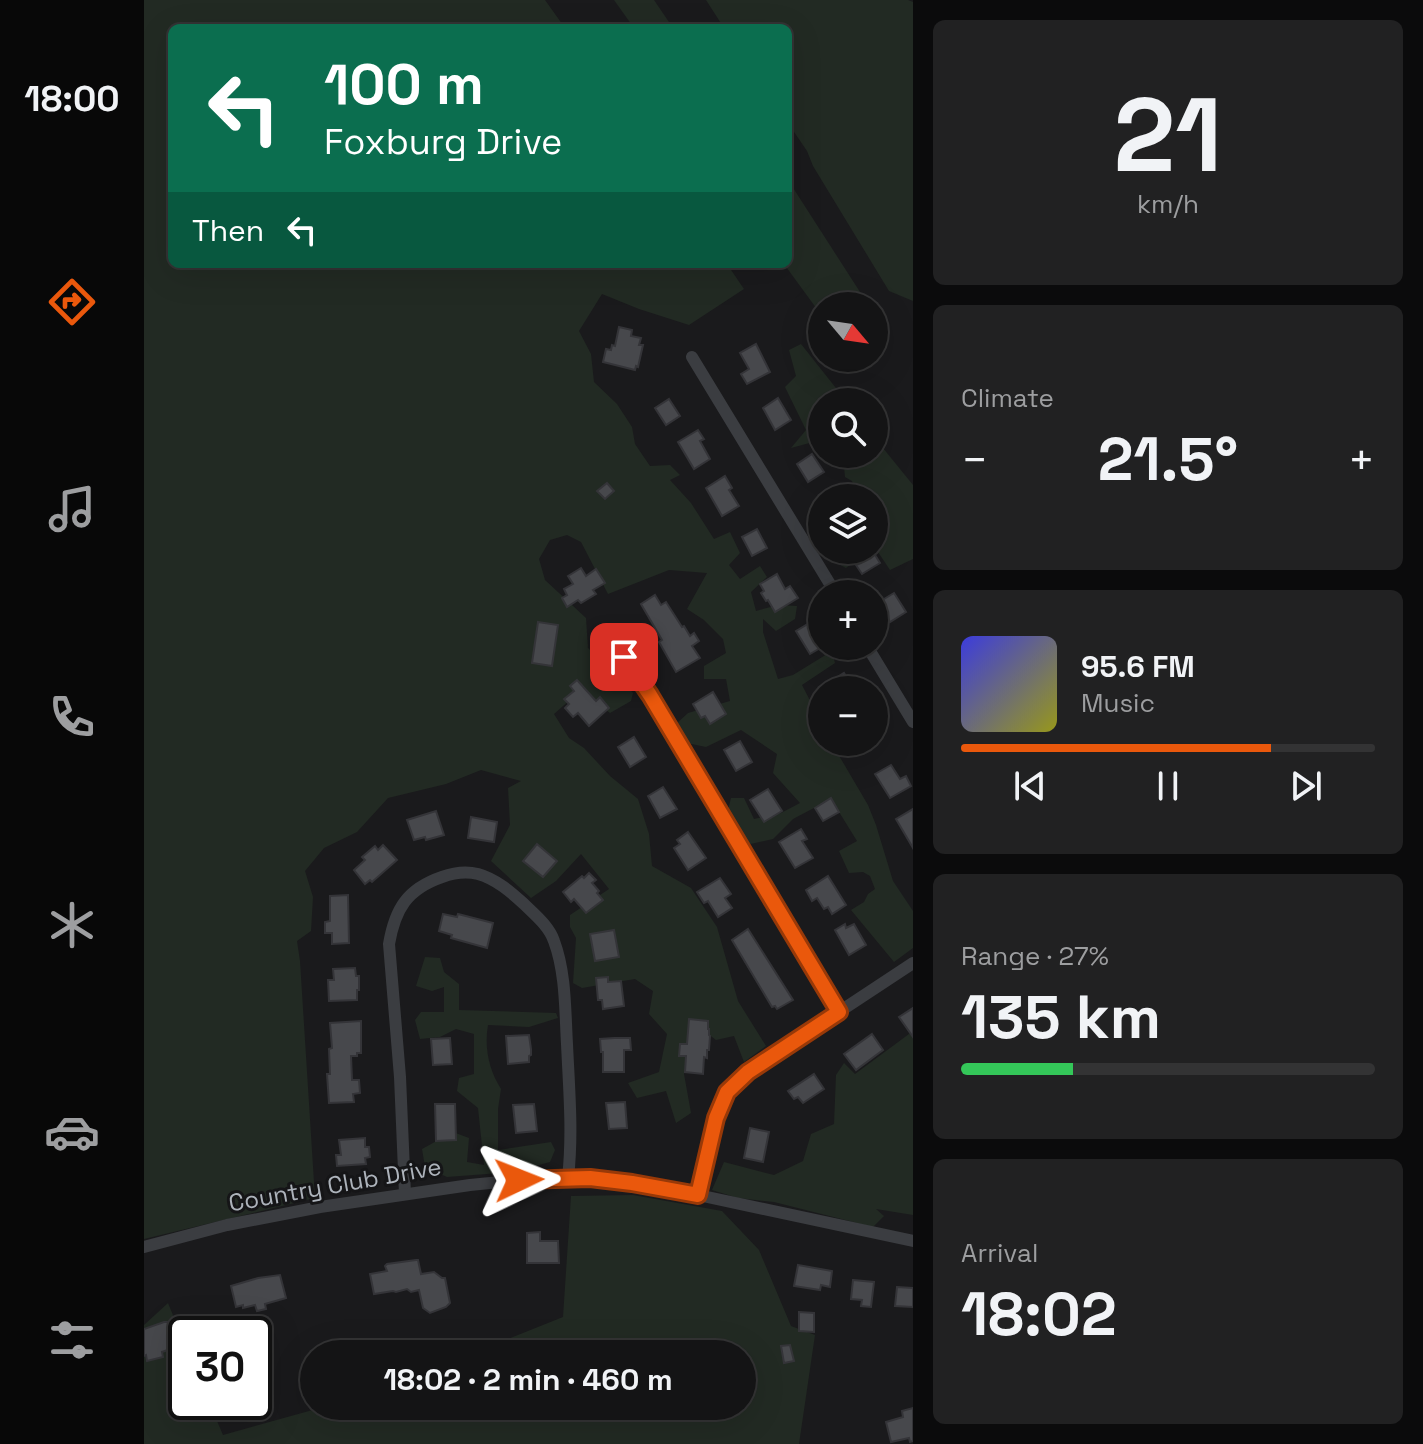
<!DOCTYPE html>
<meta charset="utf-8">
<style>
body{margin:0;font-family:"Space Grotesk",sans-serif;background:#212122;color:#f1f3f6;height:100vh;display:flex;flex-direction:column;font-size:30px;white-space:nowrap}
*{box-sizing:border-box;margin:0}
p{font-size:26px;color:#9d9ea0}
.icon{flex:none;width:44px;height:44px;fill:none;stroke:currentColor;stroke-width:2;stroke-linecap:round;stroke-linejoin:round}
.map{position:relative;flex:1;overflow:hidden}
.sheet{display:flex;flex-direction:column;gap:20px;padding:20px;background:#0b0b0c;width:510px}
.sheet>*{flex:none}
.hud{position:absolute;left:24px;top:24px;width:624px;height:244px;border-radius:12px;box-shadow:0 8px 32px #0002,0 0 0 2px #333334;background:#0b6e4f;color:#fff;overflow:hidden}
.needle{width:52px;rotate:119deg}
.tools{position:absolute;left:664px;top:292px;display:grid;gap:16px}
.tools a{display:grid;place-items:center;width:80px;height:80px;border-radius:50%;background:#141415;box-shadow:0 8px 32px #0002,0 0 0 2px #333334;font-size:40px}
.speed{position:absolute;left:24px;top:1316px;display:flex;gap:16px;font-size:40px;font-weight:700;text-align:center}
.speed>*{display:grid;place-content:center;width:104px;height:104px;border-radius:50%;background:#141415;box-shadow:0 8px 32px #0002,0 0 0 2px #333334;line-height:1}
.speed .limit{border:4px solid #111;border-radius:12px;background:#fff;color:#111}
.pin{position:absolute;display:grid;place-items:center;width:68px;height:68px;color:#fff;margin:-34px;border-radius:16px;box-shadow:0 4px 12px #0006}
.me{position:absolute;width:88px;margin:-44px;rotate:88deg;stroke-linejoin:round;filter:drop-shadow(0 0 6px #0008)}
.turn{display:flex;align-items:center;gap:28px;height:168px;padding:0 24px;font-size:36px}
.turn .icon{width:104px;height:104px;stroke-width:2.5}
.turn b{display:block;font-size:56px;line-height:68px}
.then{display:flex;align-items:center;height:76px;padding:0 24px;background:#0003;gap:16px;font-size:30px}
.big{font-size:60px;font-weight:700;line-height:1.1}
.sheet .widget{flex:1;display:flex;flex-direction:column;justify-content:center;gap:12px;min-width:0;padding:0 28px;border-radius:12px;background:#212122}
.sheet .dial{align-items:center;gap:0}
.dial b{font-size:104px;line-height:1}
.song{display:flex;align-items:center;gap:24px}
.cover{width:96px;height:96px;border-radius:12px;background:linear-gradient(135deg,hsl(240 70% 55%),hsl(60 70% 35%))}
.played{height:8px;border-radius:4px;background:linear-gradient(90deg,#ea580c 75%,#333334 75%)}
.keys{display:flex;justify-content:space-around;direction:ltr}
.heat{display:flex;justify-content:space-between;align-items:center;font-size:44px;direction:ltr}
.charge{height:12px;border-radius:6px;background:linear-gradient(90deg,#34c759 27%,#333334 0)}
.trip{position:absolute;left:156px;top:1340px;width:456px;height:80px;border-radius:40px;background:#141415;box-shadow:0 8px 32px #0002,0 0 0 2px #333334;font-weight:700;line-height:80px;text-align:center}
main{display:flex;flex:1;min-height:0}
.menu{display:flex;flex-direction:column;width:144px;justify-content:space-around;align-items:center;background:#080808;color:#9d9ea0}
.menu .icon{width:56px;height:56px}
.menu .active{color:#ea580c}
.menu b{font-size:36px;color:#f1f3f6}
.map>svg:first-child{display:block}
.green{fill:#222a23}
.building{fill:#47484c;stroke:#343438;stroke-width:2}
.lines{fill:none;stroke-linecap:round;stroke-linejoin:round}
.street{stroke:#3b3d41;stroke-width:12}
.route-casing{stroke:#983908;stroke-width:20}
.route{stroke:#ea580c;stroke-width:14}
.labels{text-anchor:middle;stroke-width:6;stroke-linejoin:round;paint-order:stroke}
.street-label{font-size:24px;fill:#adb3bb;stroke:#151517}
</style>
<main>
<nav class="menu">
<b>18:00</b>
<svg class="icon active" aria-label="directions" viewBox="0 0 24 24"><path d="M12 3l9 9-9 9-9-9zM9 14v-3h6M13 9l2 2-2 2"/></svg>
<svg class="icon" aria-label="music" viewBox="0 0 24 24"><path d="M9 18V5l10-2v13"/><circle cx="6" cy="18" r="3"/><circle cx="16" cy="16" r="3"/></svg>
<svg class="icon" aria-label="phone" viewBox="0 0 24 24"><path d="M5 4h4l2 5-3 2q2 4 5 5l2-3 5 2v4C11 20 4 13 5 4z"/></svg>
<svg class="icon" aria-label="climate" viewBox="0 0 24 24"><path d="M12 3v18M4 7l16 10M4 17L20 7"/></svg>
<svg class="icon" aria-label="car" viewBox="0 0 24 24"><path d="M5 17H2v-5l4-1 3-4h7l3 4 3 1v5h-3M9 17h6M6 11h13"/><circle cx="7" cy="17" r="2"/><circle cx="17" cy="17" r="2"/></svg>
<svg class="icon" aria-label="filters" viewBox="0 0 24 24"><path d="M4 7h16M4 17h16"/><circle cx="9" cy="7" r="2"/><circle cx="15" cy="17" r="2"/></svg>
</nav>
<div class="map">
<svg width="769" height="1444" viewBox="0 0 769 1444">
<rect width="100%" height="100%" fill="#1a1a1c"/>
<g class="green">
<polygon points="0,0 401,0 421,28 28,28 28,264 583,264 600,289 545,325 495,309 458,294 435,331 447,354 450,382 473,404 488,427 491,444 506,466 526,465 536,475 526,480 547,503 570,539 586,532 596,553 585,565 596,579 616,566 623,577 607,592 612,611 634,605 653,606 651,619 632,631 619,619 619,632 634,679 649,675 688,651 691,663 658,685 678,724 678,742 687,742 724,805 732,825 749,881 769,911 769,948 750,962 707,910 720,902 724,894 731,889 726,876 719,872 705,873 695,851 713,841 687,799 649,819 629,839 602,845 583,814 587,798 600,798 610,819 637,813 656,803 629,773 633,754 597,730 562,747 538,742 531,725 544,713 586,701 582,679 560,679 560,666 582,653 579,639 560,620 543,609 563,573 525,570 464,594 437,542 423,535 406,540 395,559 401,580 442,618 444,648 489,693 487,701 466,713 436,691 410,714 425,738 440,748 466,776 494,799 505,834 508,866 547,888 573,927 594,1001 622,1046 600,1062 590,1036 572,1040 555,1027 540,1074 547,1113 532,1123 522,1091 493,1098 484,1083 515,1072 523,1034 505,1014 509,991 491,979 438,988 429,983 432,938 426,927 426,915 465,889 437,854 412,881 387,898 347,861 366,825 364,788 377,781 337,770 302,784 244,798 213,832 180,848 161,871 169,897 167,931 153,941 156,961 171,1198 0,1239"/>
<polygon points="470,0 510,0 529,28 490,28"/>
<polygon points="562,0 764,0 769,2 769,301 745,291 669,166 663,151 644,123 644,28 580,28"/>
<polygon points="644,180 725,306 678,306 678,316 640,264 644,264"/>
<polygon points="657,344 703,402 678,402 678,446 673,441 647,448 662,430 641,387 652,376 645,350"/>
<polygon points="730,437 769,485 769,559 746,570 730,546 730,498 714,498 708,481 701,477 700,467 687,454 730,454"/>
<polygon points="691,550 724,550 702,568 683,558"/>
<path d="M281 957 296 958 300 972 315 984V1010L412 1013 414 1018 385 1027 344 1025C340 1048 345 1070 357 1089L354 1109V1150L407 1142 411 1150 406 1162 369 1172 303 1177 281 1167 278 1149 309 1132 325 1138 323 1162 340 1165 334 1108 313 1091 315 1078 330 1074V1034L312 1029 296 1037 276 1039 271 1020 277 1012H300V987L288 991 272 986Z"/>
<polygon points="769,1031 769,1215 732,1209 740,1216 729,1227 630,1202 594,1198 568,1190 580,1162 630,1175 659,1161 667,1134 690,1124 692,1075 700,1063 711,1074"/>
<polygon points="489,1195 578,1211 615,1250 647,1326 671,1335 655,1444 0,1444 0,1325 24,1303 42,1347 42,1402 65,1402 79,1435 183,1406 598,1406 598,1354 327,1354 419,1317 427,1196"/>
</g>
<g class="building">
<polygon points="475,327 488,330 487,336 497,338 495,345 499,345 494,367 492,366 491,370 459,362 462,349 467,350 468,345 471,346"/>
<polygon points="612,344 626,372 603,384 597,374 605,369 596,353"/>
<polygon points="634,398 647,420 631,430 619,408"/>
<polygon points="525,399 536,416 522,425 511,408"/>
<polygon points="554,430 560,439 556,441 566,459 550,469 534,442"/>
<polygon points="668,454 680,472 664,482 653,464"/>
<polygon points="581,476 588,488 585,490 595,506 578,516 562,488"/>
<polygon points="463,483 470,491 461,499 453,491"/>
<polygon points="613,529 623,548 608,556 598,537"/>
<polygon points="709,550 728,550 736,563 718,574 712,565 717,563"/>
<polygon points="437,568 442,576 452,569 461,583 449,590 452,594 437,603 434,600 423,607 418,598 423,595 420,589 429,584 424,576"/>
<polygon points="633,574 641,589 646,586 654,598 631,612 624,600 622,601 617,593 620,591 616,584"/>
<polygon points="750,593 762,612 746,622 735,602"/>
<polygon points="511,595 517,605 522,602 538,627 540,626 546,636 550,633 555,641 548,646 556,658 532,672 515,642 518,640 497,604"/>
<polygon points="669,621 678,637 678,647 666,654 652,631"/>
<polygon points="394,622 414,625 408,666 388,663"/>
<polygon points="700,673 710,690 689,690 684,683"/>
<polygon points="433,680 452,701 456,697 465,708 445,726 434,713 429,717 421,708 425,704 420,699 430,691 426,686"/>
<polygon points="569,692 582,714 566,724 561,716 557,718 549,704"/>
<polygon points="490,737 502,757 486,767 474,747"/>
<polygon points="596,741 608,762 592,771 580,750"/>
<polygon points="747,765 756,779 762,776 767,786 746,798 731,774"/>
<polygon points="519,787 533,809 516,818 504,796"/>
<polygon points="624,789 638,811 620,822 606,800"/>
<polygon points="687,798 695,812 679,821 671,808"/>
<polygon points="769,809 769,848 752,819"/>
<polygon points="292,811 300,835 282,840 281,837 270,840 263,820"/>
<polygon points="327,817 353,822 350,842 324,838"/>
<polygon points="657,829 663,839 658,841 669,858 651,868 635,842"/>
<polygon points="544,832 562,858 544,870 530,848 536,844 533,840"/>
<polygon points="393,844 413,861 399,877 379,861"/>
<polygon points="239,845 253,860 228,882 226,880 221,884 210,870 221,860 218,857 231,846 234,850"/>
<polygon points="445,873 452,880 448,883 455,891 453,893 459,900 442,913 430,899 427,902 419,892 438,876 440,878"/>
<polygon points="684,876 702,905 688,914 684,907 680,909 673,898 668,901 662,890"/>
<polygon points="576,878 587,894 581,898 588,908 574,917 564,901 560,903 553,892"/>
<polygon points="204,895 205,943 188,944 188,933 181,933 181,922 186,921 186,896"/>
<polygon points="299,914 313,917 314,914 349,923 343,948 307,938 308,935 295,931"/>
<polygon points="701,924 702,928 710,924 722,945 705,955 691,930"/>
<polygon points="604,929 649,1000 633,1009 631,1006 628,1007 588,940"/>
<polygon points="470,930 475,957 451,961 446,934"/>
<polygon points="211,968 212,976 215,976 215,990 213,990 213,1000 185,1001 184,980 190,980 189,969"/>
<polygon points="464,977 464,982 477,981 480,1006 459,1009 458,1000 454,1000 452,978"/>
<polygon points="769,1008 769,1037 755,1017"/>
<polygon points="545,1019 564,1021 564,1029 565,1029 565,1035 566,1036 565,1050 563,1050 563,1058 560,1057 559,1074 541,1072 542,1056 535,1056 536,1044 543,1044"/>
<polygon points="217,1021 217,1053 213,1053 213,1056 207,1056 208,1080 215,1080 216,1093 209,1094 210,1102 185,1103 183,1074 186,1074 185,1049 188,1048 186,1023"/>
<polygon points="728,1034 739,1050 712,1070 700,1054"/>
<polygon points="385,1035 387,1049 387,1055 385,1056 385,1062 364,1064 362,1036"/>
<polygon points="306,1038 308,1064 289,1065 287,1039"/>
<polygon points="470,1038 486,1038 487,1050 480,1050 480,1072 459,1072 459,1052 457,1052 456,1039"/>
<polygon points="670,1074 680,1089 659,1103 654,1097 650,1099 644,1091"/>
<polygon points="481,1102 483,1128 465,1129 462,1103"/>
<polygon points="291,1104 311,1104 312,1140 292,1141"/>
<polygon points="390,1104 393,1131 372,1133 369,1105"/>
<polygon points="606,1128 625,1132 619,1162 600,1158"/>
<polygon points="221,1138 221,1147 225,1147 226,1157 221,1158 222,1164 193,1166 192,1155 197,1155 195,1140"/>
<polygon points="396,1232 396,1241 414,1241 415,1263 383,1263 383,1233"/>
<polygon points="272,1260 274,1260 277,1274 290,1272 298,1278 301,1278 306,1303 302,1307 286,1313 279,1308 275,1290 267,1292 263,1289 252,1292 249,1291 230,1294 226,1274 243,1271 241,1266 243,1264"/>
<polygon points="654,1265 688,1271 686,1287 677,1285 676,1290 650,1286"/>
<polygon points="136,1275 142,1298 121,1304 122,1309 113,1311 111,1305 99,1308 99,1305 92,1307 87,1286 114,1278"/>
<polygon points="709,1280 730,1282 727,1307 717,1306 718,1300 707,1299"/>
<polygon points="753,1287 769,1288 769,1307 751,1306"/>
<polygon points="655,1312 670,1313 670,1332 655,1331"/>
<polygon points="20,1322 26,1322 28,1328 30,1328 35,1346 18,1352 19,1357 3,1361 2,1355 0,1356 0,1329"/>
<polygon points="646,1345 650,1361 640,1363 637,1346"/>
<polygon points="769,1408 769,1441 766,1442 765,1438 747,1442 742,1422 759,1417 758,1411"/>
</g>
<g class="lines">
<g class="street">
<polyline points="548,357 692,594"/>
<polyline points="464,641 480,657 495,676 695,1012"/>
<polyline points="723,646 769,722"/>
<path d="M261 1194 256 1077 245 944C251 909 263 889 298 877 309 873 322 871 334 874 352 879 367 892 380 904 391 915 405 926 410 941 422 973 421 1011 423 1044 425 1089 429 1133 424 1178"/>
<path d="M554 1195C561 1163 565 1124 582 1095 587 1086 596 1079 604 1072L769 963"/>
<polyline points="0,1247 83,1225 176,1207 326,1185 375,1180 424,1178 488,1183 554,1195 769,1241"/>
</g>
</g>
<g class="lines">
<defs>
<polyline id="route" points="375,1180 446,1178 488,1183 554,1195 572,1118 583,1092 604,1072 695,1012 506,695 480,657"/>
</defs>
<use href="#route" class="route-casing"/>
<use href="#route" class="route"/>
</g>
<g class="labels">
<g class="street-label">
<text transform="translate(191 1185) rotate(-10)" y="8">Country Club Drive</text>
</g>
</g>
</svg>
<div class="tools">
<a><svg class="needle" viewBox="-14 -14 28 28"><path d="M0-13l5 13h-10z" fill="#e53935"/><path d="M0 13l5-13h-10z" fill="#9d9ea0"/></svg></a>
<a><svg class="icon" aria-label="search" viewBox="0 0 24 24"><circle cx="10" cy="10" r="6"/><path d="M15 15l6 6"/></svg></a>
<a><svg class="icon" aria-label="layers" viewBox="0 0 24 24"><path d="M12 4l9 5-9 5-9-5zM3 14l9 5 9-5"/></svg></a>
<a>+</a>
<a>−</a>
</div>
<div class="speed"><div class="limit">30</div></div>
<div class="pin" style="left:480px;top:657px;background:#d93025"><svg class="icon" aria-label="arrive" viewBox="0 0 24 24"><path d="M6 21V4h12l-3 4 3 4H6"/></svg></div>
<svg class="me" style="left:375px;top:1180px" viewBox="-20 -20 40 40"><path d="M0-17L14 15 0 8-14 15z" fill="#ea580c" stroke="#fff" stroke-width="4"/></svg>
<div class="trip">18:02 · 2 min · 460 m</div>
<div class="hud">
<div class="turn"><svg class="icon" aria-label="left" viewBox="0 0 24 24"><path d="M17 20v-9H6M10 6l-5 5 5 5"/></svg><div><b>100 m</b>Foxburg Drive</div></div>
<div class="then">Then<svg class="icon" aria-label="left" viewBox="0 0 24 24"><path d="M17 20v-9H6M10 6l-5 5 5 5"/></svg></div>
</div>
</div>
<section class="sheet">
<div class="widget dial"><b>21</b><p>km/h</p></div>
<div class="widget"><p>Climate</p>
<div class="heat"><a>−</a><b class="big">21.5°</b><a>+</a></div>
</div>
<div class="widget">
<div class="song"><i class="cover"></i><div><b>95.6 FM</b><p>Music</p></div></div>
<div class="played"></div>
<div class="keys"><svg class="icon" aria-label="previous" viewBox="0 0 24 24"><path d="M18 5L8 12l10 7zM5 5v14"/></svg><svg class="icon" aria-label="pause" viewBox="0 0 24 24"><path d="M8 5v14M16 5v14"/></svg><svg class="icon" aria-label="next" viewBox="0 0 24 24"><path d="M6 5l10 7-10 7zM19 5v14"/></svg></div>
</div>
<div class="widget"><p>Range · 27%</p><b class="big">135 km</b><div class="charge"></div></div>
<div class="widget"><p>Arrival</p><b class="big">18:02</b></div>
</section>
</main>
